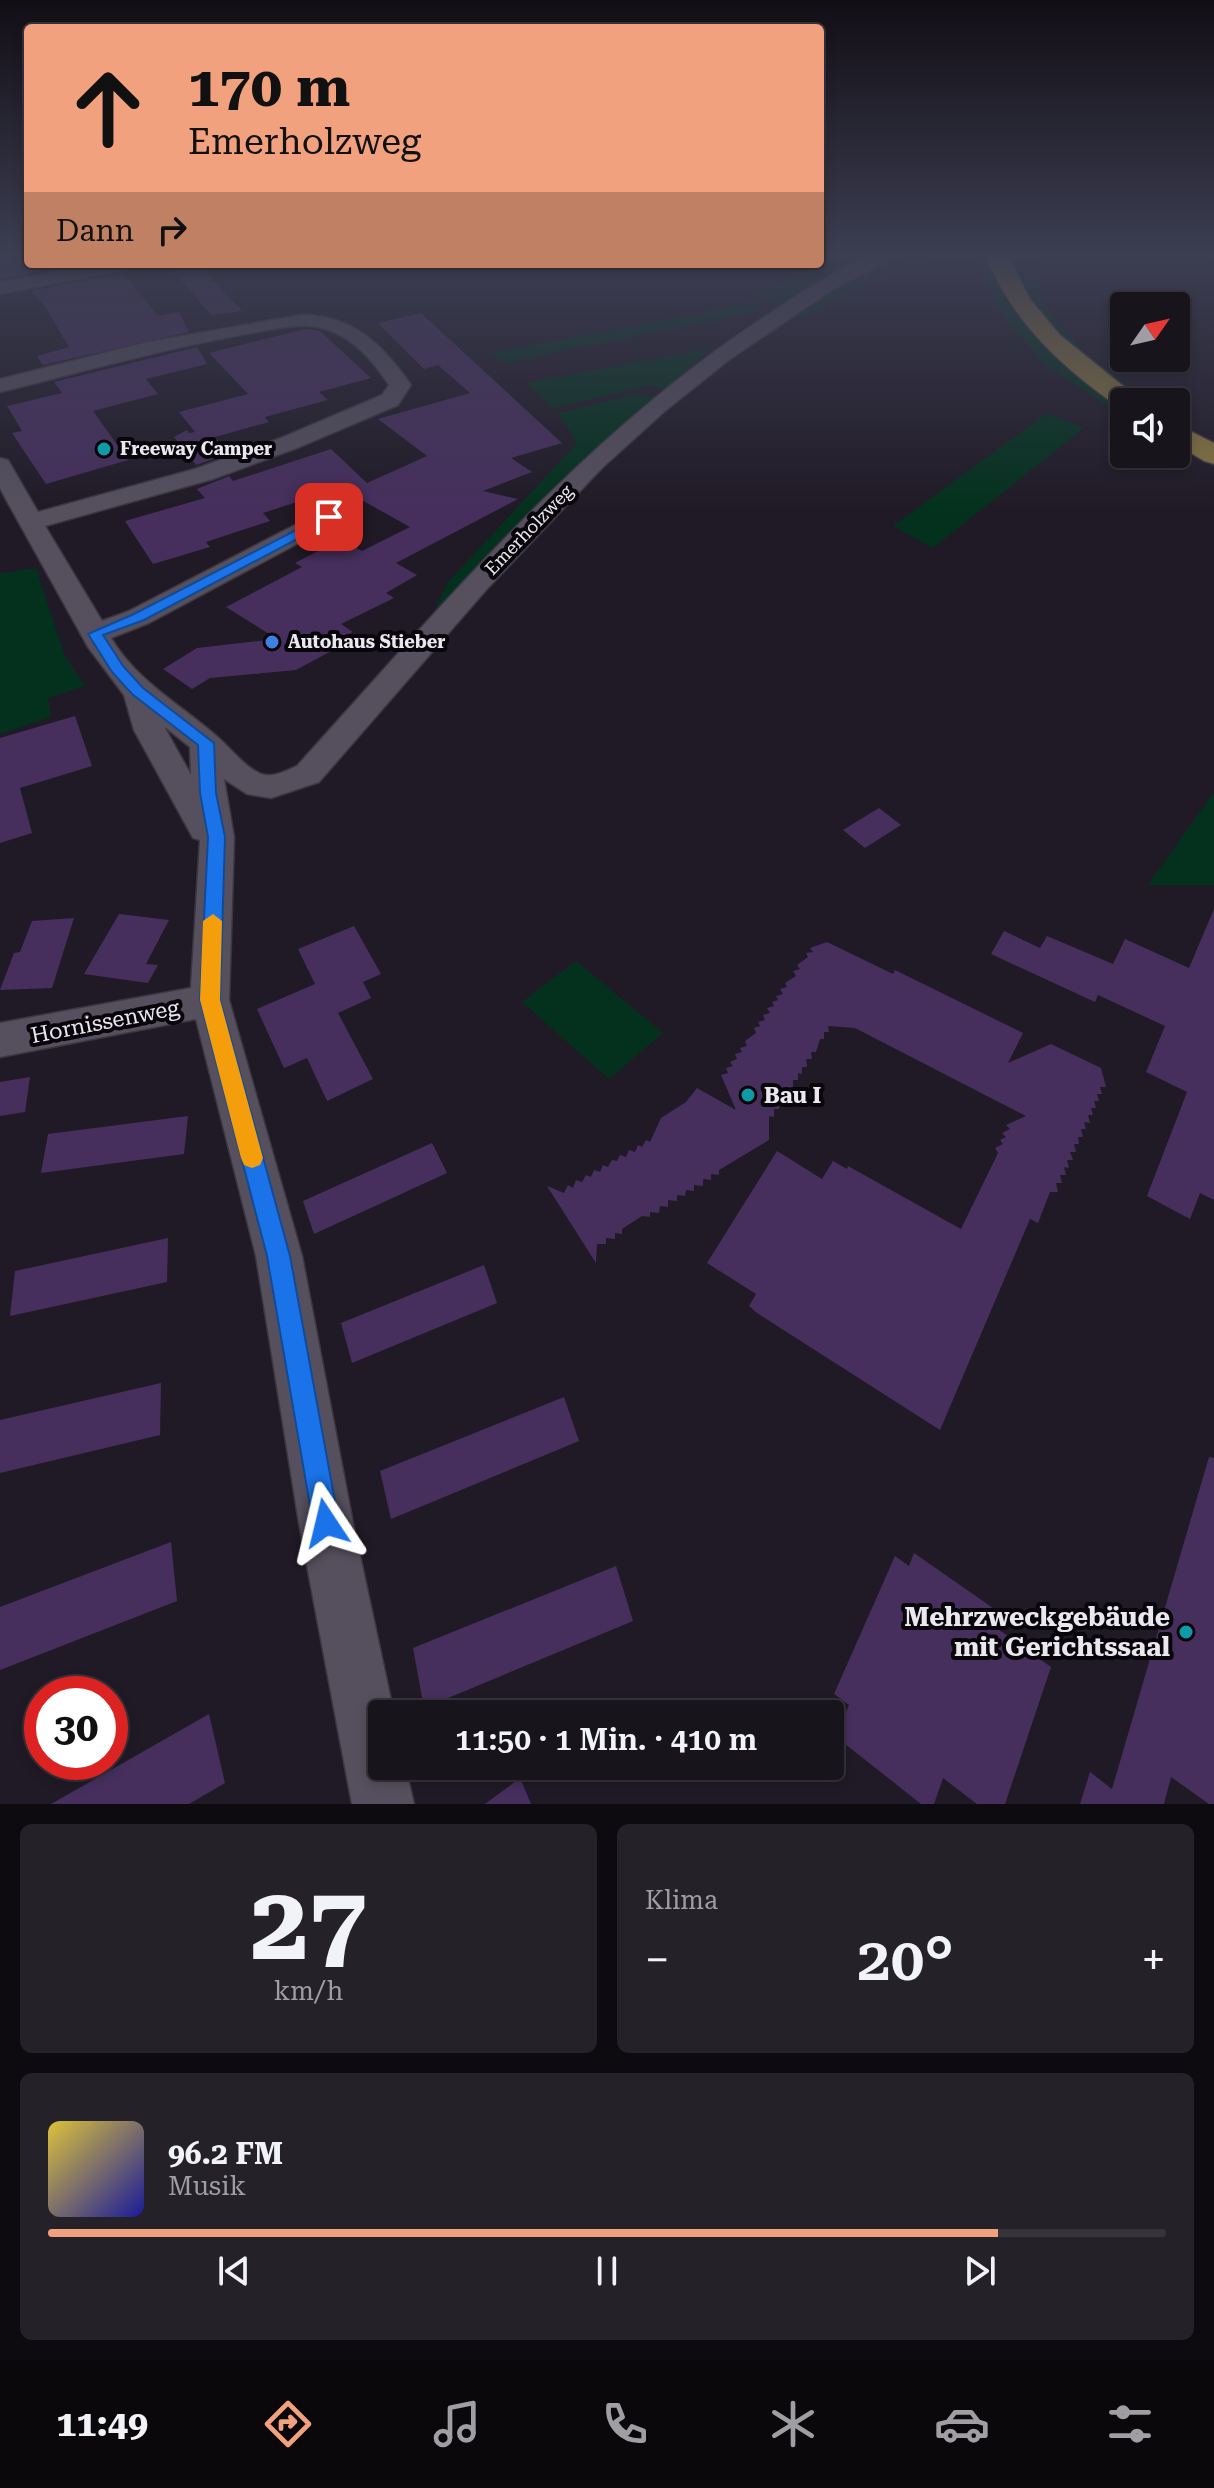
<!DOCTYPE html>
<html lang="de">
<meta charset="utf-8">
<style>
body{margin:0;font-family:"Roboto Serif",serif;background:#252129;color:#f1f3f6;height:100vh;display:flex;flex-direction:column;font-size:30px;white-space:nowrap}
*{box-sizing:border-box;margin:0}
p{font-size:26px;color:#9f9ea3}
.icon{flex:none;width:44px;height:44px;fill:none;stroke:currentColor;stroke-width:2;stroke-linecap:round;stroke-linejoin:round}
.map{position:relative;height:1804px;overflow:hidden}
.panel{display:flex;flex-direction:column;gap:20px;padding:20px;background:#0d0b0f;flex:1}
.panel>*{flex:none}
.top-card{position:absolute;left:24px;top:24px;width:800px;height:244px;border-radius:8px;box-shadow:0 4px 12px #0003,0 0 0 2px #36333b;background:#f1a17d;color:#111;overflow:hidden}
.needle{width:52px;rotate:56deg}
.buttons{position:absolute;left:1110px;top:292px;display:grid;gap:16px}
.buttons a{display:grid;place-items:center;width:80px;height:80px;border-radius:8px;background:#18141c;box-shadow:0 4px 12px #0003,0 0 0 2px #36333b;font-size:40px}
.speed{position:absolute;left:24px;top:1676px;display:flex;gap:16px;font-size:40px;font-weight:700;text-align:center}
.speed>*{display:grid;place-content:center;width:104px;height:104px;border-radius:50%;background:#18141c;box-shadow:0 4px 12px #0003,0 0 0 2px #36333b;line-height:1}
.speed .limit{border:12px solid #d22;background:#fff;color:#111}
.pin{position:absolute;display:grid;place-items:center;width:68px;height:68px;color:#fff;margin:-34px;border-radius:16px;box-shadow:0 4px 12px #0006}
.me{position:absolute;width:88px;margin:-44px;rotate:350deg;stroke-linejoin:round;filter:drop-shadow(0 0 6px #0008)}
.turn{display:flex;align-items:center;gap:28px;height:168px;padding:0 32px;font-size:36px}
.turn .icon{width:104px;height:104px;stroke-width:2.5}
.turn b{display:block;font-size:56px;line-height:68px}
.then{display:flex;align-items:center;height:76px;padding:0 32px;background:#0003;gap:16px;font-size:30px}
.big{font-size:60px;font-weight:600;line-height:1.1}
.panel .card{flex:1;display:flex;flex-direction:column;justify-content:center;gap:12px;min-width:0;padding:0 28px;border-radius:12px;background:#252129}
.panel .dial{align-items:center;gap:0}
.dial b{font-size:104px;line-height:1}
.song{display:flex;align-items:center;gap:24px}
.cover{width:96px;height:96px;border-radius:12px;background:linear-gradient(135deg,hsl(50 70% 55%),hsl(240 70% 35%))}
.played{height:8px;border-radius:4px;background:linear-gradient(90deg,#f1a17d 85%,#36333b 85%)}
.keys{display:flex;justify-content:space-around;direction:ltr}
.heat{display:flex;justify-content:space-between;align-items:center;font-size:44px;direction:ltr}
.panel .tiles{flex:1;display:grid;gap:20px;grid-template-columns:1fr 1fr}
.card:last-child{grid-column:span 2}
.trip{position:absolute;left:368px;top:1700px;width:476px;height:80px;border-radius:8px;background:#18141c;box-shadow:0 4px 12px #0003,0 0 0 2px #36333b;font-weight:600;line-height:80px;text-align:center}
.dock{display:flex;height:128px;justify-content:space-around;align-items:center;background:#0a080b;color:#9f9ea3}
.dock .icon{width:56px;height:56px}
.dock .on{color:#f1a17d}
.dock b{font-size:36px;color:#f1f3f6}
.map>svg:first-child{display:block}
.green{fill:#03311d}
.building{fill:#462f5d}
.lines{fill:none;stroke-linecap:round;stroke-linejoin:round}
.minor-casing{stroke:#3b3740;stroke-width:3}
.major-casing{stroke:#3b3740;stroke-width:3}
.minor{fill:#56505e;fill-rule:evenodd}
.major{fill:#88763f;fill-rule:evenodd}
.route{fill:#1a73e8;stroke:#114b97;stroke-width:2}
.slow{fill:#f59e0b}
.culture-dot{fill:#0f9aa8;stroke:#08060b;stroke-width:3}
.shop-dot{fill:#3f7fe0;stroke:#08060b;stroke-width:3}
.labels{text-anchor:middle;stroke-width:8;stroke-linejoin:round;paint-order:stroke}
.far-poi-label{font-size:18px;font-weight:bold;fill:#ebe7ef;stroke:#08060b;text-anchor:start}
.far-street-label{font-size:18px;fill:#ebe7ef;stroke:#08060b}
.street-label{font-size:22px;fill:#ebe7ef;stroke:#08060b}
.poi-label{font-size:22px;font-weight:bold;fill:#ebe7ef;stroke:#08060b;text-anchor:start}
.near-poi-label{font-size:26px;font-weight:bold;fill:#ebe7ef;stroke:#08060b;text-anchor:end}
</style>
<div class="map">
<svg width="1214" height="1804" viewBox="0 0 1214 1804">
<rect width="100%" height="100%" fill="#201a26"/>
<g class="green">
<polygon points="849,258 871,258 781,310 753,292 823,271"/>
<path d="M892 258H952L987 266C1021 325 1067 371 1124 407V417L1045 364 1005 320 982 277 959 264 902 261 804 318 791 313 871 266Z"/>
<polygon points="998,258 1031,258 1047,309 1086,354 1153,402 1130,402 1095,378 1004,274"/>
<polygon points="755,302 766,310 503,363 491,353"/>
<polygon points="712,348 666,389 647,386 553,408 527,383"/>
<polygon points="633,395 665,396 428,624 448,582 577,443 558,413"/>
<polygon points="1047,413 1084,428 933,548 893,526"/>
<polygon points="36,568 65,656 85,686 48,698 51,717 0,734 0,573"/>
<polygon points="1214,792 1214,885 1148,885"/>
<polygon points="576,961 663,1033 609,1079 522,1002"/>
</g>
<g class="building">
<polygon points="0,258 28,258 28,264 63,264 63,267 0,279"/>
<polygon points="167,264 198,264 242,311 211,315"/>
<polygon points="123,273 158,316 179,312 189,332 43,365 37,356 69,347 45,306 31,291"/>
<polygon points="421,313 562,443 511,458 532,472 483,491 518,499 396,563 417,575 386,593 394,598 341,624 353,632 326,646 335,649 296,670 210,678 192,689 163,669 197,648 277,639 226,607 302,567 295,563 341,539 362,551 410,527 340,488 263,513 270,521 206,542 210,547 153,564 125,521 205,498 197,489 229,476 233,481 331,449 367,483 427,456 378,419 470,393 438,365 424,369 378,323"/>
<polygon points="306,329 320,331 371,378 319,392 328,400 265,417 269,422 215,437 222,445 205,450 213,459 196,465 174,437 187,430 189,433 195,432 179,412 248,394 209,353"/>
<polygon points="197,347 207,364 146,379 158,394 93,411 128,460 46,484 12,433 22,431 7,406 62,393 54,382"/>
<polygon points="75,716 92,766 20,788 32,833 0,843 0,738"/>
<polygon points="879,808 901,825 865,848 843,830"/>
<polygon points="1214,909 1214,1200 1200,1193 1190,1219 1147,1196 1187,1092 1146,1072 1165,1026 1098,995 1095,1002 991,954 1004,931 1040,948 1047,936 1113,964 1125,939 1189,968"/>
<polygon points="119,914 169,920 146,964 158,965 148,983 84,974"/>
<polygon points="74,918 52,988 0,990 14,953 20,952 32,921"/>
<polygon points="354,926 381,974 363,982 371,998 338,1013 373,1079 327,1101 307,1058 284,1068 257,1009 315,984 298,949"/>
<polygon points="827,942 893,974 895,970 1023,1033 1008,1063 1051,1044 1101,1068 1106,1087 1100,1087 1102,1094 1097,1094 1099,1101 1094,1101 1096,1108 1091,1108 1093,1115 1088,1115 1090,1123 1084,1122 1086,1129 1081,1129 1083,1137 1078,1137 1079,1144 1074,1144 1076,1152 1070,1152 1073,1160 1067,1160 1069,1168 1064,1167 1066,1175 1060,1175 1062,1183 1056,1183 1058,1192 1050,1192 1038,1223 1030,1219 940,1430 757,1313 749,1306 756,1294 707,1263 777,1151 822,1179 833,1161 847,1169 848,1166 961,1229 998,1153 995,1148 1003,1144 1000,1140 1006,1137 1002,1133 1010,1129 1006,1125 1026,1116 855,1028 828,1026 829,1032 824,1032 824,1039 820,1039 816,1052 811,1052 812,1059 806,1059 807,1067 802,1067 802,1074 798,1073 798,1080 793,1080 793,1088 788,1088 788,1094 783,1094 783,1102 779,1102 779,1109 774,1109 774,1117 769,1116 769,1140 719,1170 719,1175 711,1174 711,1180 703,1179 703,1186 694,1185 694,1191 686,1190 685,1196 677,1195 677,1201 668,1200 668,1207 660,1206 659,1213 650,1212 650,1217 642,1216 622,1229 622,1234 615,1233 615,1239 606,1238 606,1244 597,1244 596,1263 547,1186 564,1193 568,1185 573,1188 576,1180 582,1182 586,1175 591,1177 594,1170 600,1172 603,1165 608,1167 612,1160 617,1161 620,1155 626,1157 629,1150 635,1152 638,1145 642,1147 646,1140 650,1142 661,1118 686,1102 697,1088 736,1110 721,1075 728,1073 726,1068 733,1066 730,1062 737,1059 735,1054 742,1052 740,1048 747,1046 745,1041 756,1033 754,1028 760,1026 758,1022 765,1020 763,1015 770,1013 767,1008 774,1006 772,1002 778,1000 776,996 783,994 780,989 787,987 785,983 796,976 793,971 800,969 797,965 808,957 806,953 813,952 810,948"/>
<polygon points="30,1077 25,1112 0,1116 0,1082"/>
<polygon points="188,1116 184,1154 41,1173 48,1134"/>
<polygon points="432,1143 447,1173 314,1234 303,1201"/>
<polygon points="168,1238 167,1282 10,1316 15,1271"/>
<polygon points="484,1265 497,1303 352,1363 341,1323"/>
<polygon points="161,1383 160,1435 0,1473 0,1420"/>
<polygon points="564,1397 579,1441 391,1519 380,1471"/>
<polygon points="1209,1457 1214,1458 1214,1804 1209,1804 1171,1777 1164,1804 1080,1804 1090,1772 1112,1789"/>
<polygon points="171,1542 177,1601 0,1670 0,1607"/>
<polygon points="914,1553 1003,1615 998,1629 1051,1667 1005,1804 977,1804 943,1778 934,1804 921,1804 835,1736 849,1705 834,1694 895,1556 909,1566"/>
<polygon points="616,1566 633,1621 424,1708 413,1648"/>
<polygon points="209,1714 225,1783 189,1804 51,1804"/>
<polygon points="520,1778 531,1804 485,1804"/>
</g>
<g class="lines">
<defs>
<g id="minor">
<path d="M866 258H893L832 290 730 359 665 411 602 468 486 590 319 782 271 798 247 794 224 779 234 837 229 1000 302 1256 353 1523 394 1714H382V1766H405L414 1804H352L299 1523 256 1256 196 1019 0 1057V1023L191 988 200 840 193 838 134 730 124 695 88 647 8 503 0 488V458L8 460 38 512 195 469 281 438 382 395 389 385C373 361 354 338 326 329 301 321 271 330 246 334 163 349 82 372 0 392V379L148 342 301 315C353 315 383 345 411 385L398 405 297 448 213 479 45 526 102 621 129 611 320 512H338L342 517 338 522 149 623 111 638C137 681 177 702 214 734 228 745 244 767 261 774 273 778 286 771 297 766 440 608 578 441 757 322 792 299 827 274 866 258ZM165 727 190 747 191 775 166 730Z"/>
<polygon points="99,264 137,264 128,269 0,294 0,282"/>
</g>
<g id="major">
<path d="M987 258H1009L1030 299 1060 335 1143 402H1124V409L1120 408C1063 368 1014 324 987 258Z"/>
<polygon points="1176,424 1214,443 1214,464 1204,461 1176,444"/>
</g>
</defs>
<use href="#minor" class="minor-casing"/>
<use href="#major" class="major-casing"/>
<use href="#minor" class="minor"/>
<use href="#major" class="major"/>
</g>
<linearGradient id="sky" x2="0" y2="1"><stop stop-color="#120e15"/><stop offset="0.5" stop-color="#3c3e52"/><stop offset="1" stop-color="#3c3e52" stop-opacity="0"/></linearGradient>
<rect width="1214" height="511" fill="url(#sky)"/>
<polygon class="route" points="329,513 333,514 333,520 144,620 103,635 123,666 143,688 214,743 216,793 225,837 220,1000 290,1256 339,1523 336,1532 326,1536 316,1532 313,1523 267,1256 200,1000 208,837 200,793 198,745 132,694 112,672 88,634 134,614"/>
<polygon class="slow" points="213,914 222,921 220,1000 263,1158 260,1165 252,1168 244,1165 241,1158 200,1000 203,921"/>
<g class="culture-dot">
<circle cx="104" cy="449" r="8"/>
<circle cx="748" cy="1095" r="8"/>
<circle cx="1186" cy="1632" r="8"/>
</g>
<circle class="shop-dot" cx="272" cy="642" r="8"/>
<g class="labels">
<g class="far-poi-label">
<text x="120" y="455">Freeway Camper</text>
<text x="288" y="648">Autohaus Stieber</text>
</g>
<g class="far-street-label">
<text transform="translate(529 530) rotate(-46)" y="6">Emerholzweg</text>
</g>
<g class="street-label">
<text transform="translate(105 1021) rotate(-11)" y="8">Hornissenweg</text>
</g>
<g class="poi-label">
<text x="764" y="1103">Bau I</text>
</g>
<g class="near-poi-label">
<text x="1170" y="1626">Mehrzweckgebäude<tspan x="1170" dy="30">mit Gerichtssaal</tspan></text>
</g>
</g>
</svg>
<div class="buttons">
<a><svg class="needle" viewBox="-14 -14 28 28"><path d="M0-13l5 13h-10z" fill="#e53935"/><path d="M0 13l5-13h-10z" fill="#9f9ea3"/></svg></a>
<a><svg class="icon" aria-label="sound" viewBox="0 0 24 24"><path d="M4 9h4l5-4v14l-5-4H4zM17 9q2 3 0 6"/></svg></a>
</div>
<div class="speed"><div class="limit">30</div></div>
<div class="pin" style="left:329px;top:517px;background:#d93025"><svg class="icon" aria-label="arrive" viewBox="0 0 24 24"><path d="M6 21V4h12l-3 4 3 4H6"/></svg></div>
<svg class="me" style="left:326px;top:1523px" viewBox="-20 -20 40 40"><path d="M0-17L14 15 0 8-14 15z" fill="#1a73e8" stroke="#fff" stroke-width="4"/></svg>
<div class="trip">11:50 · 1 Min. · 410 m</div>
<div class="top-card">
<div class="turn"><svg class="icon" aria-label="ahead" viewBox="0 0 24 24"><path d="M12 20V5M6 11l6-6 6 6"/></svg><div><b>170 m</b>Emerholzweg</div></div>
<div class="then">Dann<svg class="icon" aria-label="right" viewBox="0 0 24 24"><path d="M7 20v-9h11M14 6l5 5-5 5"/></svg></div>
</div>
</div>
<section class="panel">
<div class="tiles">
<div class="card dial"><b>27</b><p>km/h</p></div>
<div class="card"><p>Klima</p>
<div class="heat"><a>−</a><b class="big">20°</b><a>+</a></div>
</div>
<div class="card">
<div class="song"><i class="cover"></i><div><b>96.2 FM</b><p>Musik</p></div></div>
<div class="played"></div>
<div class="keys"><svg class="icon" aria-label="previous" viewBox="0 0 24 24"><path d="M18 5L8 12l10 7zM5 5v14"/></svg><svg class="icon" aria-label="pause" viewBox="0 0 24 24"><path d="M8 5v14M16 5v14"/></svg><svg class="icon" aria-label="next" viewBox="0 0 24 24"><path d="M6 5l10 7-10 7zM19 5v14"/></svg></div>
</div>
</div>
</section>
<nav class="dock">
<b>11:49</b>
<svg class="icon on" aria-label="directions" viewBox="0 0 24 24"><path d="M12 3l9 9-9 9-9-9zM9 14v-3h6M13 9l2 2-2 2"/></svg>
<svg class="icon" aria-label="music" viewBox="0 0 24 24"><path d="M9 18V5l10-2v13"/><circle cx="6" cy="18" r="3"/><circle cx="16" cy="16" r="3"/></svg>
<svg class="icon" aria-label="phone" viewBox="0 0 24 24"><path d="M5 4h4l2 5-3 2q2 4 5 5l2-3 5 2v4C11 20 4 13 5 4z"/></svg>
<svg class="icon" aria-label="climate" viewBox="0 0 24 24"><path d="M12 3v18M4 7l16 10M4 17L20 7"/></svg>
<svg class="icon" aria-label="car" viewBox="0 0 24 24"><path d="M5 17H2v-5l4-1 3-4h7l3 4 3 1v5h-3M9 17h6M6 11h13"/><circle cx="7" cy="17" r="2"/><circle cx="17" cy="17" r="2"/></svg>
<svg class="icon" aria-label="filters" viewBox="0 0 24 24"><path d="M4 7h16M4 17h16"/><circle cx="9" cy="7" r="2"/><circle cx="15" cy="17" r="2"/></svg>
</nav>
